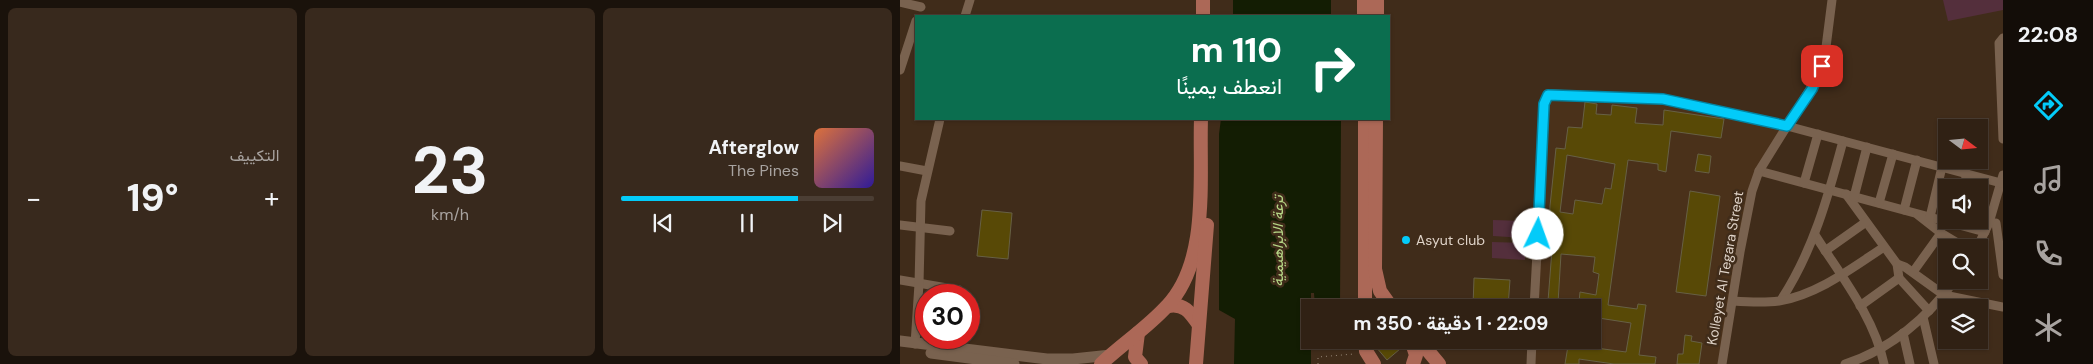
<!DOCTYPE html>
<html lang="ar">
<meta charset="utf-8">
<style>
body{margin:0;font-family:"DM Sans",Vazirmatn,sans-serif;background:#38291d;color:#f1f3f6;direction:rtl;height:100vh;display:flex;flex-direction:column;font-size:19px;white-space:nowrap}
*{box-sizing:border-box;margin:0}
p{font-size:16px;color:#a8a3a0}
.icon{flex:none;width:28px;height:28px;fill:none;stroke:currentColor;stroke-width:2;stroke-linecap:round;stroke-linejoin:round}
.map{position:relative;flex:1;overflow:hidden;direction:ltr}
.details{display:flex;flex-direction:column;gap:8px;padding:8px;background:#1a120b;width:900px}
.details>*{flex:none}
.hud{position:absolute;left:15px;top:15px;width:475px;height:105px;border-radius:0px;box-shadow:0 1px 4px #0004,0 0 0 1px #4b3e34;direction:rtl;background:#0b6e4f;color:#fff;overflow:hidden}
.needle{width:32px;rotate:106deg}
.tools{position:absolute;left:1038px;top:119px;display:grid;gap:10px}
.tools a{display:grid;place-items:center;width:50px;height:50px;border-radius:0px;background:#302114;box-shadow:0 1px 4px #0004,0 0 0 1px #4b3e34;font-size:25px}
.speed{position:absolute;left:15px;top:284px;display:flex;gap:10px;font-size:25px;font-weight:700;text-align:center}
.speed>*{display:grid;place-content:center;width:65px;height:65px;border-radius:50%;background:#302114;box-shadow:0 1px 4px #0004,0 0 0 1px #4b3e34;line-height:1}
.speed .limit{border:8px solid #d22;background:#fff;color:#111}
.pin{position:absolute;display:grid;place-items:center;width:42px;height:42px;color:#fff;margin:-21px;border-radius:10px;box-shadow:0 2px 8px #0006}
.me{position:absolute;width:55px;margin:-28px;rotate:3deg;stroke-linejoin:round;filter:drop-shadow(0 0 4px #0008)}
.turn{display:flex;align-items:center;gap:18px;height:105px;padding:0 25px;font-size:22px}
.turn .icon{width:65px;height:65px;stroke-width:2.5}
.turn b{display:block;font-size:35px;line-height:42px}
.big{font-size:38px;font-weight:700;line-height:1.1}
.details .widget{flex:1;display:flex;flex-direction:column;justify-content:center;gap:8px;min-width:0;padding:0 18px;border-radius:8px;background:#38291d}
.details .dial{align-items:center;gap:0}
.dial b{font-size:65px;line-height:1}
.song{display:flex;align-items:center;gap:15px}
.cover{width:60px;height:60px;border-radius:8px;background:linear-gradient(135deg,hsl(20 70% 55%),hsl(250 70% 35%))}
.played{height:5px;border-radius:2px;background:linear-gradient(90deg,#03cbf9 70%,#4b3e34 70%)}
.keys{display:flex;justify-content:space-around;direction:ltr}
.heat{display:flex;justify-content:space-between;align-items:center;font-size:28px;direction:ltr}
.details .tiles{flex:1;display:grid;gap:8px;grid-template-columns:repeat(3,1fr)}
.trip{position:absolute;left:401px;top:299px;width:300px;height:50px;border-radius:0px;background:#302114;box-shadow:0 1px 4px #0004,0 0 0 1px #4b3e34;font-weight:700;line-height:50px;text-align:center;direction:rtl}
main{display:flex;flex:1;min-height:0}
.tab-bar{display:flex;flex-direction:column;width:90px;justify-content:space-around;align-items:center;background:#130d08;color:#a8a3a0}
.tab-bar .icon{width:35px;height:35px}
.tab-bar .active{color:#03cbf9}
.tab-bar b{font-size:22px;color:#f1f3f6}
.map>svg:first-child{display:block}
.built{fill:#4a311a}
.green{fill:#542f3c}
.water{fill:#131d03}
.building{fill:#584906;stroke:#676045;fill-rule:evenodd}
.lines{fill:none;stroke-linecap:round;stroke-linejoin:round}
.path{stroke:#978879;stroke-width:1;stroke-dasharray:1 4;stroke-linecap:butt}
.minor{stroke:#79624f;stroke-width:9}
.tertiary{stroke:#79624f;stroke-width:11}
.primary{stroke:#ac6857;stroke-width:14}
.route-casing{stroke:#0284a2;stroke-width:12}
.route{stroke:#03cbf9;stroke-width:9}
.poi-dot{fill:#03cbf9;stroke:#402c1a;stroke-width:2}
.labels{text-anchor:middle;stroke-width:5;stroke-linejoin:round;paint-order:stroke}
.poi-label{font-size:14px;fill:#dfd3c8;stroke:#402c1a;text-anchor:start}
.street-label{font-size:14px;fill:#dfd3c8;stroke:#402c1a}
.water-label{font-size:15px;font-style:italic;fill:#b6d686;stroke:#402c1a}
</style>
<main>
<nav class="tab-bar">
<b>22:08</b>
<svg class="icon active" aria-label="directions" viewBox="0 0 24 24"><path d="M12 3l9 9-9 9-9-9zM9 14v-3h6M13 9l2 2-2 2"/></svg>
<svg class="icon" aria-label="music" viewBox="0 0 24 24"><path d="M9 18V5l10-2v13"/><circle cx="6" cy="18" r="3"/><circle cx="16" cy="16" r="3"/></svg>
<svg class="icon" aria-label="phone" viewBox="0 0 24 24"><path d="M5 4h4l2 5-3 2q2 4 5 5l2-3 5 2v4C11 20 4 13 5 4z"/></svg>
<svg class="icon" aria-label="climate" viewBox="0 0 24 24"><path d="M12 3v18M4 7l16 10M4 17L20 7"/></svg>
</nav>
<div class="map">
<svg width="1103" height="364" viewBox="0 0 1103 364">
<rect width="100%" height="100%" fill="#402c1a"/>
<polygon class="built" points="744,97 887,126 859,171 822,364 631,364 632,340 692,340 692,308 634,307 646,98"/>
<g class="green">
<polygon points="1043,0 1103,0 1103,10 1048,21"/>
<polygon points="593,220 625,221 624,238 593,236"/>
<polygon points="592,242 625,243 625,260 592,258"/>
</g>
<g class="water">
<rect x="333" y="0" width="98" height="16"/>
<polygon points="321,119 441,119 440,307 415,307 414,293 411,293 411,364 334,364 335,319 319,310 319,134"/>
</g>
<g class="building">
<path d="M685 102 697 104 696 114 711 115 712 105 737 108 735 123 763 125 764 110 824 119 821 138 771 131 766 172 758 170V164L728 160 708 305 737 309 738 304 746 305 739 355 756 357 755 364H714L679 359V364H665L669 340H682L681 346 726 352 731 323 692 317V308H662L663 300 679 302 680 292 696 295 699 274 693 272 695 257 661 254 658 303 648 301 653 237 649 236 650 206 656 148 665 149 668 127 682 128ZM667 155 715 164 711 189 705 188 702 204 675 200 673 214 660 212Z"/>
<polygon points="798,154 811,156 809,173 795,171"/>
<polygon points="790,191 820,196 806,296 776,292"/>
<polygon points="82,210 112,213 108,259 77,256"/>
<polygon points="574,278 610,280 608,307 573,306"/>
<polygon points="785,335 792,336 791,341 802,343 799,364 777,364 778,354 783,354"/>
<polygon points="478,340 493,340 500,349 487,360 476,347 481,343"/>
</g>
<g class="lines">
<polyline class="path" points="418,364 418,357 454,354"/>
<g class="minor">
<polyline points="0,2 21,7"/>
<polyline points="65,16 70,0"/>
<polyline points="1103,38 1099,43 1103,139"/>
<polyline points="0,70 16,21"/>
<polyline points="0,166 27,171"/>
<polyline points="859,171 1085,232"/>
<polyline points="904,183 918,134"/>
<polyline points="1063,188 1067,174"/>
<polyline points="946,194 997,264 999,278 1029,311"/>
<polyline points="954,197 967,147"/>
<polyline points="979,203 993,154"/>
<polyline points="1004,210 1017,160"/>
<polyline points="1018,215 1041,233 1066,248"/>
<polyline points="1030,217 1042,167"/>
<polyline points="1096,223 1103,275"/>
<polyline points="0,225 50,231"/>
<path d="M915 235C941 276 974 317 984 364"/>
<polyline points="1077,248 1089,223 1103,175"/>
<polyline points="925,251 966,222"/>
<polyline points="997,264 1005,267 1044,295 1103,307"/>
<polyline points="1013,272 1041,233"/>
<polyline points="0,280 59,290"/>
<path d="M881 300C913 251 928 197 943 141"/>
<path d="M833 301C848 302 863 303 879 301 917 295 952 268 984 247"/>
<polyline points="960,306 999,278"/>
<polyline points="634,308 645,104 646,98 652,94 763,99 887,126 1101,183"/>
<polyline points="1023,317 1034,364"/>
<polyline points="1003,333 1010,364"/>
<polyline points="15,344 19,284 21,201 40,119"/>
<polyline points="631,364 632,340"/>
<polyline points="822,364 840,252 852,191 859,171 917,78 925,55 932,0"/>
<path d="M945 364C990 350 1028 317 1055 280"/>
</g>
<g class="tertiary">
<polyline points="0,341 147,359 173,359 211,355"/>
<polyline points="31,353 114,364"/>
</g>
<g class="primary">
<polyline points="464,0 464,16"/>
<polyline points="303,16 303,0"/>
<polyline points="477,16 477,0"/>
<polyline points="465,119 465,308"/>
<polyline points="476,119 475,269 480,291 492,308"/>
<path d="M268 306C284 303 290 312 299 325"/>
<polyline points="238,333 235,357 241,364"/>
<polyline points="465,340 466,351 474,364"/>
<polyline points="511,340 516,355 513,364"/>
<polyline points="519,340 539,364"/>
<path d="M201 364C222 344 247 328 267 306 310 261 299 177 301 119"/>
<polyline points="296,364 307,225"/>
</g>
</g>
<g class="lines">
<defs>
<polyline id="route" points="638,234 644,104 648,95 763,99 887,126 912,89 922,66"/>
</defs>
<use href="#route" class="route-casing"/>
<use href="#route" class="route"/>
</g>
<circle class="poi-dot" cx="506" cy="240" r="5"/>
<g class="labels">
<g class="poi-label">
<text x="516" y="245">Asyut club</text>
</g>
<g class="street-label">
<text transform="translate(825 268) rotate(-80)" y="5">Kolleyet Al Tegara Street</text>
</g>
<g class="water-label">
<text transform="translate(378 241) rotate(-90)" y="5">ترعة الابراهيمية</text>
</g>
</g>
</svg>
<div class="tools">
<a><svg class="needle" viewBox="-14 -14 28 28"><path d="M0-13l5 13h-10z" fill="#e53935"/><path d="M0 13l5-13h-10z" fill="#a8a3a0"/></svg></a>
<a><svg class="icon" aria-label="sound" viewBox="0 0 24 24"><path d="M4 9h4l5-4v14l-5-4H4zM17 9q2 3 0 6"/></svg></a>
<a><svg class="icon" aria-label="search" viewBox="0 0 24 24"><circle cx="10" cy="10" r="6"/><path d="M15 15l6 6"/></svg></a>
<a><svg class="icon" aria-label="layers" viewBox="0 0 24 24"><path d="M12 4l9 5-9 5-9-5zM3 14l9 5 9-5"/></svg></a>
</div>
<div class="speed"><div class="limit">30</div></div>
<div class="pin" style="left:922px;top:66px;background:#d93025"><svg class="icon" aria-label="arrive" viewBox="0 0 24 24"><path d="M6 21V4h12l-3 4 3 4H6"/></svg></div>
<svg class="me" style="left:638px;top:234px" viewBox="-20 -20 40 40"><circle r="19" fill="#fff"/><path d="M0-13L10 11 0 6-10 11z" fill="#03cbf9"/></svg>
<div class="trip">22:09 · 1 دقيقة · 350 m</div>
<div class="hud">
<div class="turn"><svg class="icon" aria-label="right" viewBox="0 0 24 24"><path d="M7 20v-9h11M14 6l5 5-5 5"/></svg><div><b>110 m</b>انعطف يمينًا</div></div>
</div>
</div>
<section class="details">
<div class="tiles">
<div class="widget">
<div class="song"><i class="cover"></i><div><b>Afterglow</b><p>The Pines</p></div></div>
<div class="played"></div>
<div class="keys"><svg class="icon" aria-label="previous" viewBox="0 0 24 24"><path d="M18 5L8 12l10 7zM5 5v14"/></svg><svg class="icon" aria-label="pause" viewBox="0 0 24 24"><path d="M8 5v14M16 5v14"/></svg><svg class="icon" aria-label="next" viewBox="0 0 24 24"><path d="M6 5l10 7-10 7zM19 5v14"/></svg></div>
</div>
<div class="widget dial"><b>23</b><p>km/h</p></div>
<div class="widget"><p>التكييف</p>
<div class="heat"><a>−</a><b class="big">19°</b><a>+</a></div>
</div>
</div>
</section>
</main>
